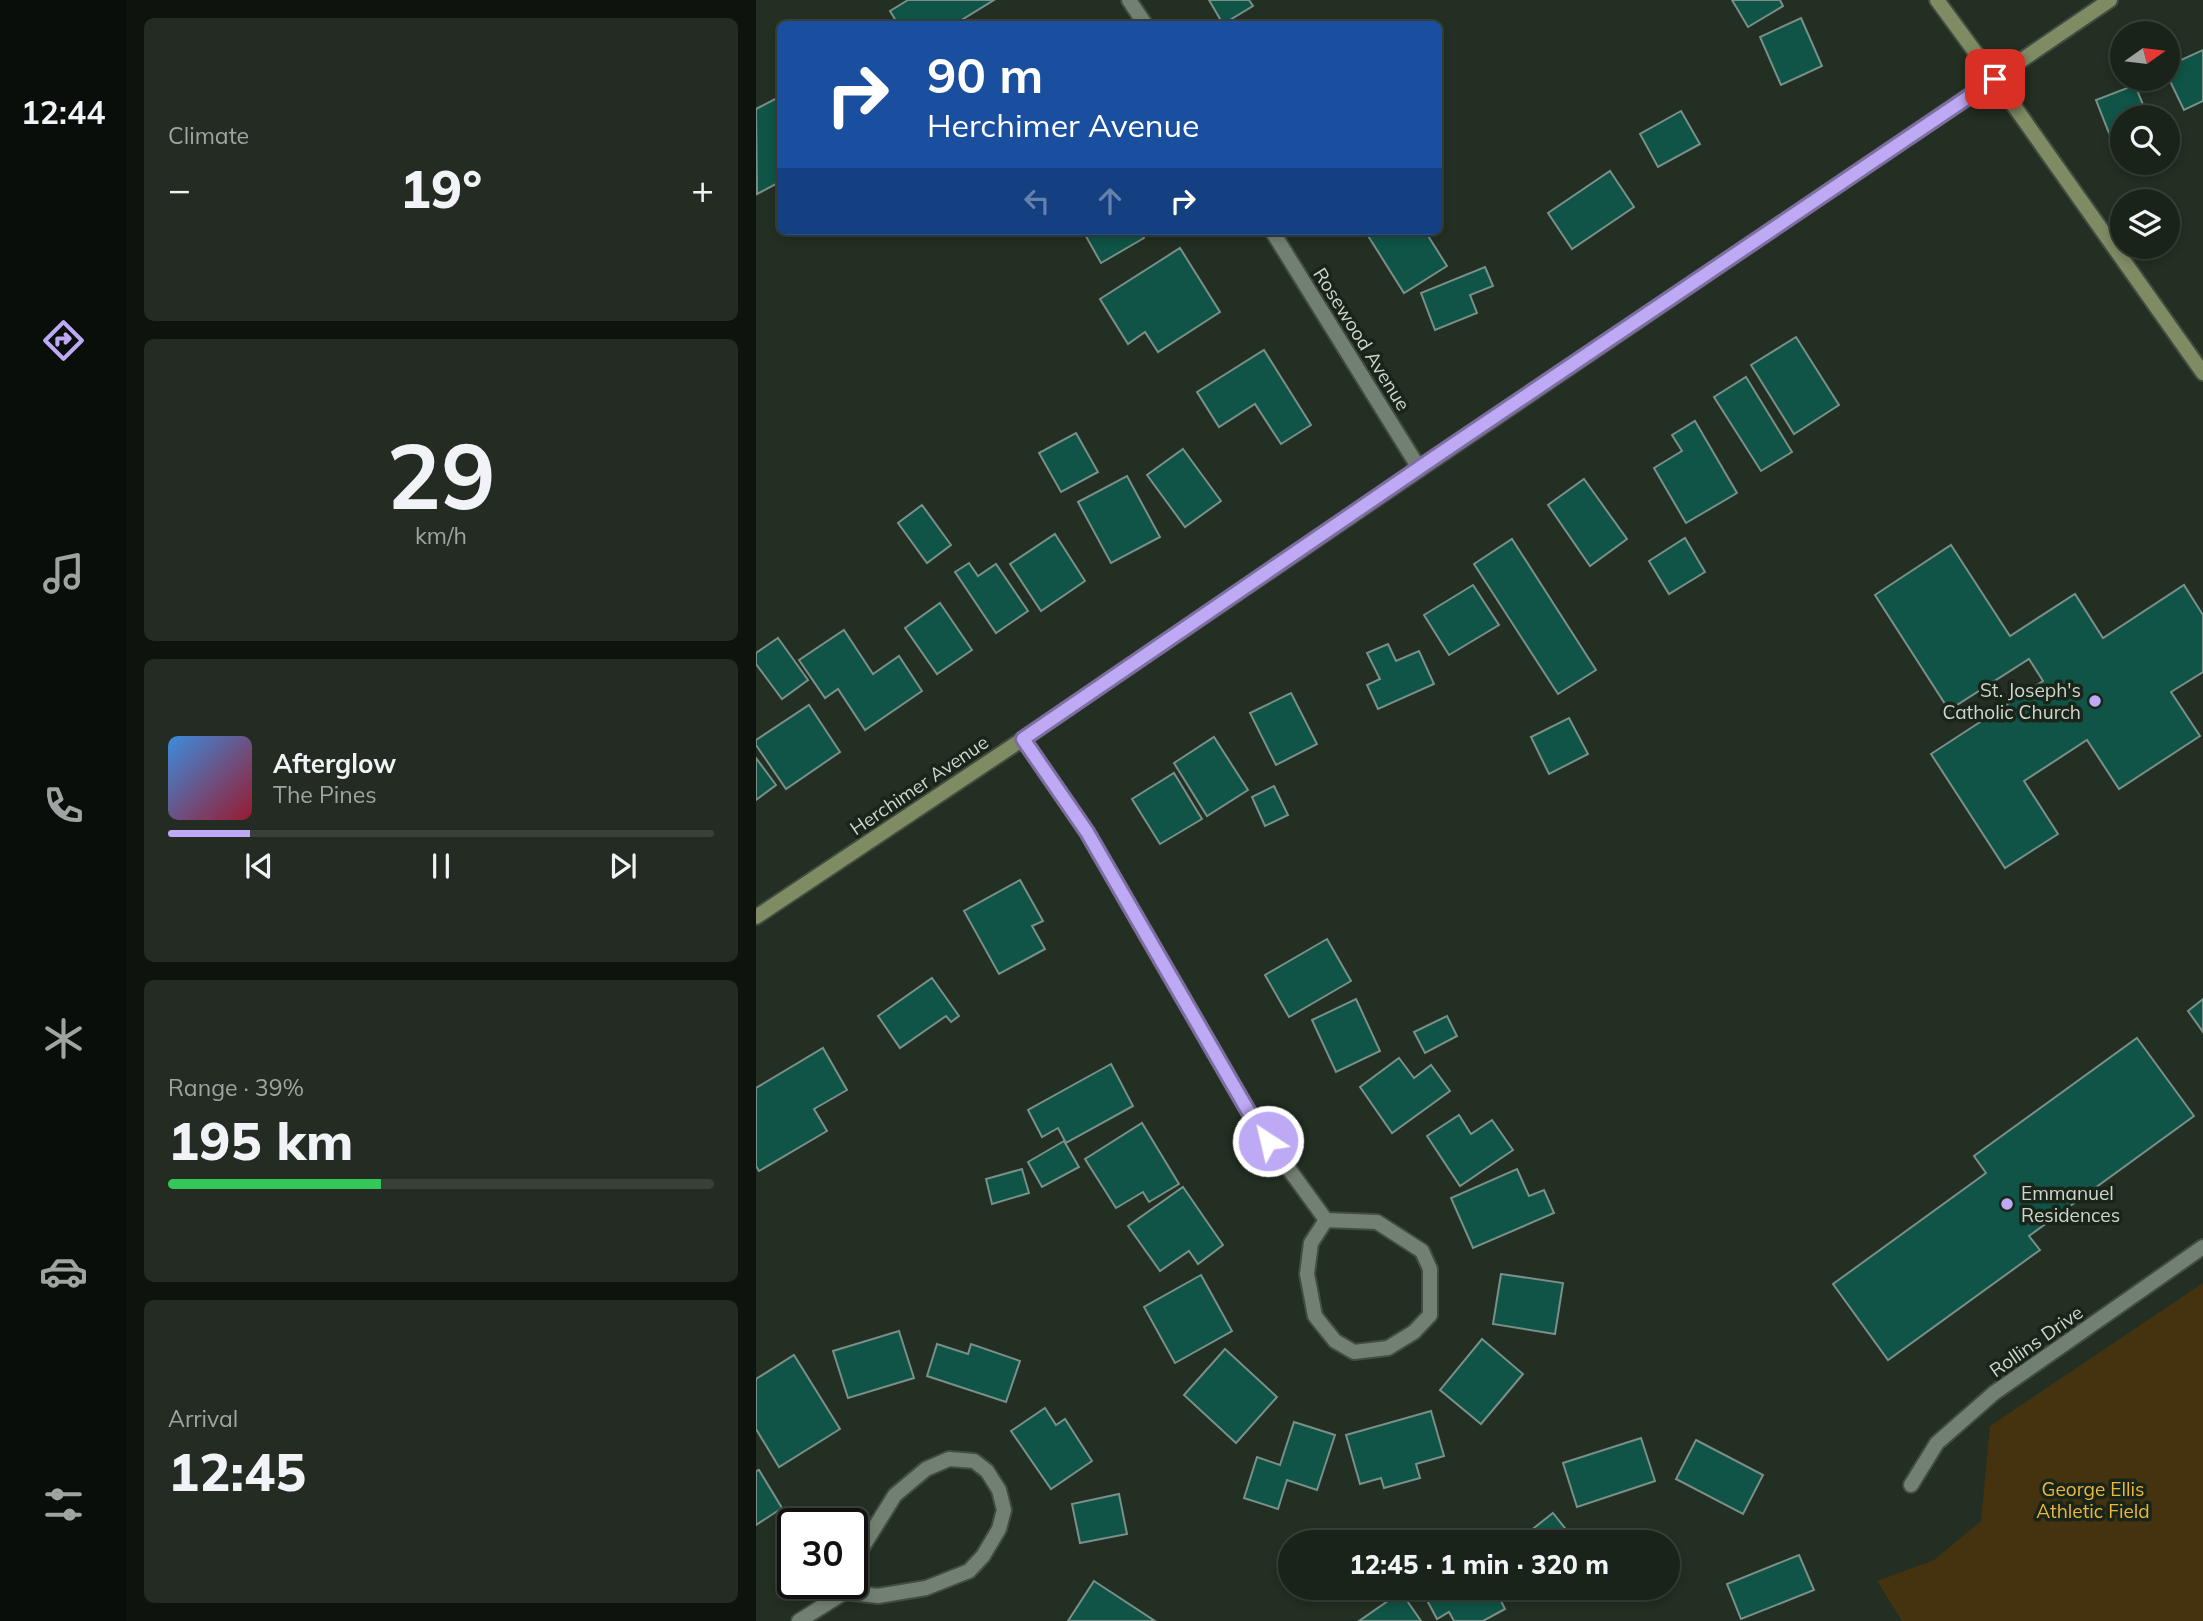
<!DOCTYPE html>
<meta charset="utf-8">
<style>
body{margin:0;font-family:Mulish,sans-serif;background:#232b23;color:#f1f3f6;height:100vh;display:flex;flex-direction:column;font-size:26px;white-space:nowrap}
*{box-sizing:border-box;margin:0}
p{font-size:23px;color:#9fa4a2}
.icon{flex:none;width:38px;height:38px;fill:none;stroke:currentColor;stroke-width:2;stroke-linecap:round;stroke-linejoin:round}
.map{position:relative;flex:1;overflow:hidden}
.panel{display:flex;flex-direction:column;gap:18px;padding:18px;background:#0e130e;width:630px}
.panel>*{flex:none}
.hud{position:absolute;left:21px;top:21px;width:665px;height:214px;border-radius:10px;box-shadow:0 4px 10px #0003,0 0 0 2px #384039;background:#1a4fa0;color:#fff;overflow:hidden}
.needle{width:46px;rotate:76deg}
.controls{position:absolute;left:1354px;top:21px;display:grid;gap:14px}
.controls a{display:grid;place-items:center;width:70px;height:70px;border-radius:50%;background:#1a231a;box-shadow:0 4px 10px #0003,0 0 0 2px #384039;font-size:35px}
.speed{position:absolute;left:21px;top:1508px;display:flex;gap:14px;font-size:35px;font-weight:700;text-align:center}
.speed>*{display:grid;place-content:center;width:91px;height:91px;border-radius:50%;background:#1a231a;box-shadow:0 4px 10px #0003,0 0 0 2px #384039;line-height:1}
.speed .limit{border:4px solid #111;border-radius:10px;background:#fff;color:#111}
.pin{position:absolute;display:grid;place-items:center;width:60px;height:60px;color:#fff;margin:-30px;border-radius:14px;box-shadow:0 4px 10px #0006}
.me{position:absolute;width:77px;margin:-38px;rotate:325deg;stroke-linejoin:round;filter:drop-shadow(0 0 5px #0008)}
.turn{display:flex;align-items:center;gap:24px;height:147px;padding:0 35px;font-size:32px}
.turn .icon{width:91px;height:91px;stroke-width:2.5}
.turn b{display:block;font-size:49px;line-height:60px}
.lanes{display:flex;align-items:center;height:66px;padding:0 35px;background:#0003;justify-content:center;gap:35px;direction:ltr}
.lanes .off{opacity:.35}
.big{font-size:52px;font-weight:800;line-height:1.1}
.panel .widget{flex:1;display:flex;flex-direction:column;justify-content:center;gap:10px;min-width:0;padding:0 24px;border-radius:10px;background:#232b23}
.panel .dial{align-items:center;gap:0}
.dial b{font-size:91px;line-height:1}
.song{display:flex;align-items:center;gap:21px}
.cover{width:84px;height:84px;border-radius:10px;background:linear-gradient(135deg,hsl(210 70% 55%),hsl(350 70% 35%))}
.played{height:7px;border-radius:4px;background:linear-gradient(90deg,#bea9f5 15%,#384039 15%)}
.keys{display:flex;justify-content:space-around;direction:ltr}
.heat{display:flex;justify-content:space-between;align-items:center;font-size:38px;direction:ltr}
.charge{height:10px;border-radius:5px;background:linear-gradient(90deg,#34c759 39%,#384039 0)}
.trip{position:absolute;left:522px;top:1530px;width:402px;height:70px;border-radius:35px;background:#1a231a;box-shadow:0 4px 10px #0003,0 0 0 2px #384039;font-weight:800;line-height:70px;text-align:center}
main{display:flex;flex:1;min-height:0}
.menu{display:flex;flex-direction:column;width:126px;justify-content:space-around;align-items:center;background:#0a0e0a;color:#9fa4a2}
.menu .icon{width:49px;height:49px}
.menu .current{color:#bea9f5}
.menu b{font-size:32px;color:#f1f3f6}
.map>svg:first-child{display:block}
.green{fill:#44330e}
.building{fill:#0f5446;stroke:#798f88;stroke-width:2}
.lines{fill:none;stroke-linecap:round;stroke-linejoin:round}
.street-casing{stroke:#434c42;stroke-width:18}
.secondary-casing{stroke:#434c42;stroke-width:18}
.street{stroke:#728072;stroke-width:14}
.secondary{stroke:#7f8b62;stroke-width:14}
.route-casing{stroke:#7c6e9f;stroke-width:18}
.route{stroke:#bea9f5;stroke-width:12}
.poi-dot{fill:#bea9f5;stroke:#1a2519;stroke-width:2.5}
.labels{text-anchor:middle;stroke-width:7;stroke-linejoin:round;paint-order:stroke}
.street-label{font-size:19px;fill:#cfd6ce;stroke:#1a2519}
.poi-label{font-size:19px;fill:#cfd6ce;stroke:#1a2519;text-anchor:end}
.park-label{font-size:19px;fill:#edb73b;stroke:#1a2519}
</style>
<main>
<nav class="menu">
<b>12:44</b>
<svg class="icon current" aria-label="directions" viewBox="0 0 24 24"><path d="M12 3l9 9-9 9-9-9zM9 14v-3h6M13 9l2 2-2 2"/></svg>
<svg class="icon" aria-label="music" viewBox="0 0 24 24"><path d="M9 18V5l10-2v13"/><circle cx="6" cy="18" r="3"/><circle cx="16" cy="16" r="3"/></svg>
<svg class="icon" aria-label="phone" viewBox="0 0 24 24"><path d="M5 4h4l2 5-3 2q2 4 5 5l2-3 5 2v4C11 20 4 13 5 4z"/></svg>
<svg class="icon" aria-label="climate" viewBox="0 0 24 24"><path d="M12 3v18M4 7l16 10M4 17L20 7"/></svg>
<svg class="icon" aria-label="car" viewBox="0 0 24 24"><path d="M5 17H2v-5l4-1 3-4h7l3 4 3 1v5h-3M9 17h6M6 11h13"/><circle cx="7" cy="17" r="2"/><circle cx="17" cy="17" r="2"/></svg>
<svg class="icon" aria-label="filters" viewBox="0 0 24 24"><path d="M4 7h16M4 17h16"/><circle cx="9" cy="7" r="2"/><circle cx="15" cy="17" r="2"/></svg>
</nav>
<section class="panel">
<div class="widget"><p>Climate</p>
<div class="heat"><a>−</a><b class="big">19°</b><a>+</a></div>
</div>
<div class="widget dial"><b>29</b><p>km/h</p></div>
<div class="widget">
<div class="song"><i class="cover"></i><div><b>Afterglow</b><p>The Pines</p></div></div>
<div class="played"></div>
<div class="keys"><svg class="icon" aria-label="previous" viewBox="0 0 24 24"><path d="M18 5L8 12l10 7zM5 5v14"/></svg><svg class="icon" aria-label="pause" viewBox="0 0 24 24"><path d="M8 5v14M16 5v14"/></svg><svg class="icon" aria-label="next" viewBox="0 0 24 24"><path d="M6 5l10 7-10 7zM19 5v14"/></svg></div>
</div>
<div class="widget"><p>Range · 39%</p><b class="big">195 km</b><div class="charge"></div></div>
<div class="widget"><p>Arrival</p><b class="big">12:45</b></div>
</section>
<div class="map">
<svg width="1447" height="1621" viewBox="0 0 1447 1621">
<rect width="100%" height="100%" fill="#232f23"/>
<polygon class="green" points="1447,1283 1447,1621 1146,1621 1121,1581 1178,1560 1225,1521 1234,1426"/>
<g class="building">
<polygon points="152,0 238,0 199,24 142,24 134,11"/>
<polygon points="453,0 493,0 497,6 467,24"/>
<polygon points="976,0 1024,0 1027,6 992,27"/>
<polygon points="1045,18 1066,66 1025,85 1004,37"/>
<polygon points="1447,50 1447,101 1428,110 1412,77 1412,66"/>
<polygon points="1379,85 1392,117 1367,117 1367,154 1362,156 1340,100"/>
<polygon points="21,98 24,104 24,182 1,194 0,109"/>
<polygon points="925,111 944,144 902,167 884,134"/>
<polygon points="854,171 878,207 816,249 792,213"/>
<polygon points="327,231 384,231 388,238 345,263"/>
<polygon points="609,231 669,231 691,266 648,293"/>
<polygon points="424,248 464,312 402,352 389,332 372,344 344,299"/>
<polygon points="729,267 737,286 714,295 721,313 679,330 665,293"/>
<polygon points="1040,337 1083,405 1038,434 995,365"/>
<polygon points="508,350 555,425 525,444 499,404 463,427 441,392"/>
<polygon points="990,377 1036,452 1005,471 958,397"/>
<polygon points="939,421 981,493 930,523 898,468 926,451 916,435"/>
<polygon points="320,433 342,472 305,492 283,453"/>
<polygon points="427,449 465,501 429,527 391,475"/>
<polygon points="371,476 404,537 355,563 322,502"/>
<polygon points="828,479 871,539 834,566 792,505"/>
<polygon points="166,505 195,545 171,563 142,523"/>
<polygon points="299,534 329,581 285,611 254,564"/>
<polygon points="929,538 949,572 913,594 893,561"/>
<polygon points="756,539 840,670 802,694 718,564"/>
<polygon points="1195,545 1254,636 1319,594 1347,638 1428,585 1447,615 1447,672 1415,692 1444,736 1363,789 1331,740 1268,781 1302,834 1249,868 1175,754 1287,681 1273,659 1193,710 1119,595"/>
<polygon points="213,563 222,576 240,564 272,611 240,633 199,572"/>
<polygon points="717,585 743,625 693,655 668,615"/>
<polygon points="184,603 216,650 181,674 149,628"/>
<polygon points="88,630 117,674 143,656 166,691 109,730 82,689 69,698 43,660"/>
<polygon points="22,638 52,680 26,699 0,664 0,653"/>
<polygon points="632,644 640,661 663,651 678,684 622,709 611,685 624,679 611,653"/>
<polygon points="535,693 561,744 520,765 494,713"/>
<polygon points="53,705 84,752 30,789 0,745 0,740"/>
<polygon points="813,718 832,754 793,774 775,737"/>
<polygon points="458,737 492,790 451,816 418,763"/>
<polygon points="0,758 20,785 0,800"/>
<polygon points="418,773 446,819 404,844 376,799"/>
<polygon points="518,786 532,815 509,826 496,797"/>
<polygon points="264,880 287,921 276,926 289,949 243,974 208,911"/>
<polygon points="571,939 595,981 533,1017 509,975"/>
<polygon points="176,978 203,1016 195,1022 190,1016 144,1048 122,1016"/>
<polygon points="600,999 624,1051 580,1072 556,1020"/>
<polygon points="1447,999 1447,1032 1432,1011"/>
<polygon points="691,1016 701,1036 669,1053 658,1032"/>
<polygon points="1381,1038 1438,1116 1273,1236 1284,1250 1132,1360 1077,1284 1230,1173 1218,1156"/>
<polygon points="67,1048 91,1090 58,1109 71,1131 3,1171 0,1166 0,1088"/>
<polygon points="643,1058 658,1078 675,1065 694,1091 636,1133 604,1087"/>
<polygon points="355,1064 377,1106 310,1143 302,1128 286,1137 272,1110"/>
<polygon points="703,1115 715,1134 736,1120 757,1150 704,1186 671,1136"/>
<polygon points="386,1123 423,1184 393,1202 387,1192 360,1208 329,1159"/>
<polygon points="308,1141 323,1167 286,1187 272,1162"/>
<polygon points="266,1169 273,1193 236,1204 230,1179"/>
<polygon points="761,1169 773,1196 788,1190 798,1213 717,1248 695,1198"/>
<polygon points="427,1187 467,1245 442,1264 433,1251 404,1271 372,1226"/>
<polygon points="745,1274 807,1283 799,1334 737,1324"/>
<polygon points="445,1275 476,1331 419,1363 388,1307"/>
<polygon points="143,1331 158,1378 92,1398 77,1351"/>
<polygon points="726,1339 767,1374 725,1424 684,1390"/>
<polygon points="181,1344 212,1354 215,1344 264,1361 250,1402 171,1376"/>
<polygon points="469,1349 521,1397 480,1443 428,1395"/>
<polygon points="38,1355 84,1429 23,1467 0,1429 0,1379"/>
<polygon points="289,1408 300,1425 309,1419 336,1461 295,1489 255,1431"/>
<polygon points="675,1411 688,1456 660,1464 664,1478 628,1488 625,1478 604,1484 590,1435"/>
<polygon points="538,1422 579,1435 561,1490 531,1480 522,1509 488,1498 501,1457 524,1465"/>
<polygon points="885,1438 899,1481 821,1507 807,1463"/>
<polygon points="940,1440 1007,1475 987,1514 920,1479"/>
<polygon points="3,1470 26,1508 0,1525 0,1471"/>
<polygon points="363,1494 371,1534 324,1543 316,1504"/>
<polygon points="797,1513 820,1542 760,1542"/>
<polygon points="1043,1555 1058,1590 985,1619 971,1584"/>
<polygon points="338,1581 399,1621 312,1621"/>
<polygon points="664,1587 738,1587 749,1609 727,1621 698,1621 693,1612 681,1619"/>
<polygon points="645,1592 665,1621 603,1621"/>
</g>
<g class="lines">
<defs>
<g id="street">
<polyline points="373,0 389,24"/>
<polyline points="516,231 663,468"/>
<polyline points="267,739 331,832 498,1121 570,1220 555,1243 551,1274 559,1316 579,1341 598,1352 632,1348 658,1332 674,1315 674,1269 666,1251 621,1222 570,1220"/>
<polyline points="1155,1485 1181,1443 1238,1393 1447,1247"/>
<polyline points="43,1621 89,1592 122,1596 170,1588 213,1571 227,1556 243,1529 248,1510 243,1490 231,1471 218,1461 193,1459 170,1469 139,1495 96,1564"/>
</g>
<g id="secondary">
<polyline points="1181,0 1239,79 1447,373"/>
<polyline points="0,917 267,739 1354,0"/>
</g>
</defs>
<use href="#street" class="street-casing"/>
<use href="#secondary" class="secondary-casing"/>
<use href="#street" class="street"/>
<use href="#secondary" class="secondary"/>
</g>
<g class="lines">
<defs>
<polyline id="route" points="512,1141 498,1121 331,832 267,739 685,453 1239,79"/>
</defs>
<use href="#route" class="route-casing"/>
<use href="#route" class="route"/>
</g>
<g class="poi-dot">
<circle cx="1339" cy="701" r="7"/>
<circle cx="1251" cy="1204" r="7"/>
</g>
<g class="labels">
<g class="street-label">
<text transform="translate(606 339) rotate(58)" y="7">Rosewood Avenue</text>
<text transform="translate(163 785) rotate(-34)" y="7">Herchimer Avenue</text>
<text transform="translate(1280 1341) rotate(-35)" y="7">Rollins Drive</text>
</g>
<g class="poi-label">
<text x="1325" y="697">St. Joseph's<tspan x="1325" dy="22">Catholic Church</tspan></text>
<text x="1265" y="1200" text-anchor="start">Emmanuel<tspan x="1265" dy="22">Residences</tspan></text>
</g>
<g class="park-label">
<text x="1337" y="1496">George Ellis<tspan x="1337" dy="22">Athletic Field</tspan></text>
</g>
</g>
</svg>
<div class="controls">
<a><svg class="needle" viewBox="-14 -14 28 28"><path d="M0-13l5 13h-10z" fill="#e53935"/><path d="M0 13l5-13h-10z" fill="#9fa4a2"/></svg></a>
<a><svg class="icon" aria-label="search" viewBox="0 0 24 24"><circle cx="10" cy="10" r="6"/><path d="M15 15l6 6"/></svg></a>
<a><svg class="icon" aria-label="layers" viewBox="0 0 24 24"><path d="M12 4l9 5-9 5-9-5zM3 14l9 5 9-5"/></svg></a>
</div>
<div class="speed"><div class="limit">30</div></div>
<div class="pin" style="left:1239px;top:79px;background:#d93025"><svg class="icon" aria-label="arrive" viewBox="0 0 24 24"><path d="M6 21V4h12l-3 4 3 4H6"/></svg></div>
<svg class="me" style="left:512px;top:1141px" viewBox="-20 -20 40 40"><circle r="17" fill="#bea9f5" stroke="#fff" stroke-width="3"/><path d="M0-11L8 9 0 5-8 9z" fill="#fff"/></svg>
<div class="trip">12:45 · 1 min · 320 m</div>
<div class="hud">
<div class="turn"><svg class="icon" aria-label="right" viewBox="0 0 24 24"><path d="M7 20v-9h11M14 6l5 5-5 5"/></svg><div><b>90 m</b>Herchimer Avenue</div></div>
<div class="lanes"><svg class="icon off" aria-label="left" viewBox="0 0 24 24"><path d="M17 20v-9H6M10 6l-5 5 5 5"/></svg><svg class="icon off" aria-label="ahead" viewBox="0 0 24 24"><path d="M12 20V5M6 11l6-6 6 6"/></svg><svg class="icon" aria-label="right" viewBox="0 0 24 24"><path d="M7 20v-9h11M14 6l5 5-5 5"/></svg></div>
</div>
</div>
</main>
